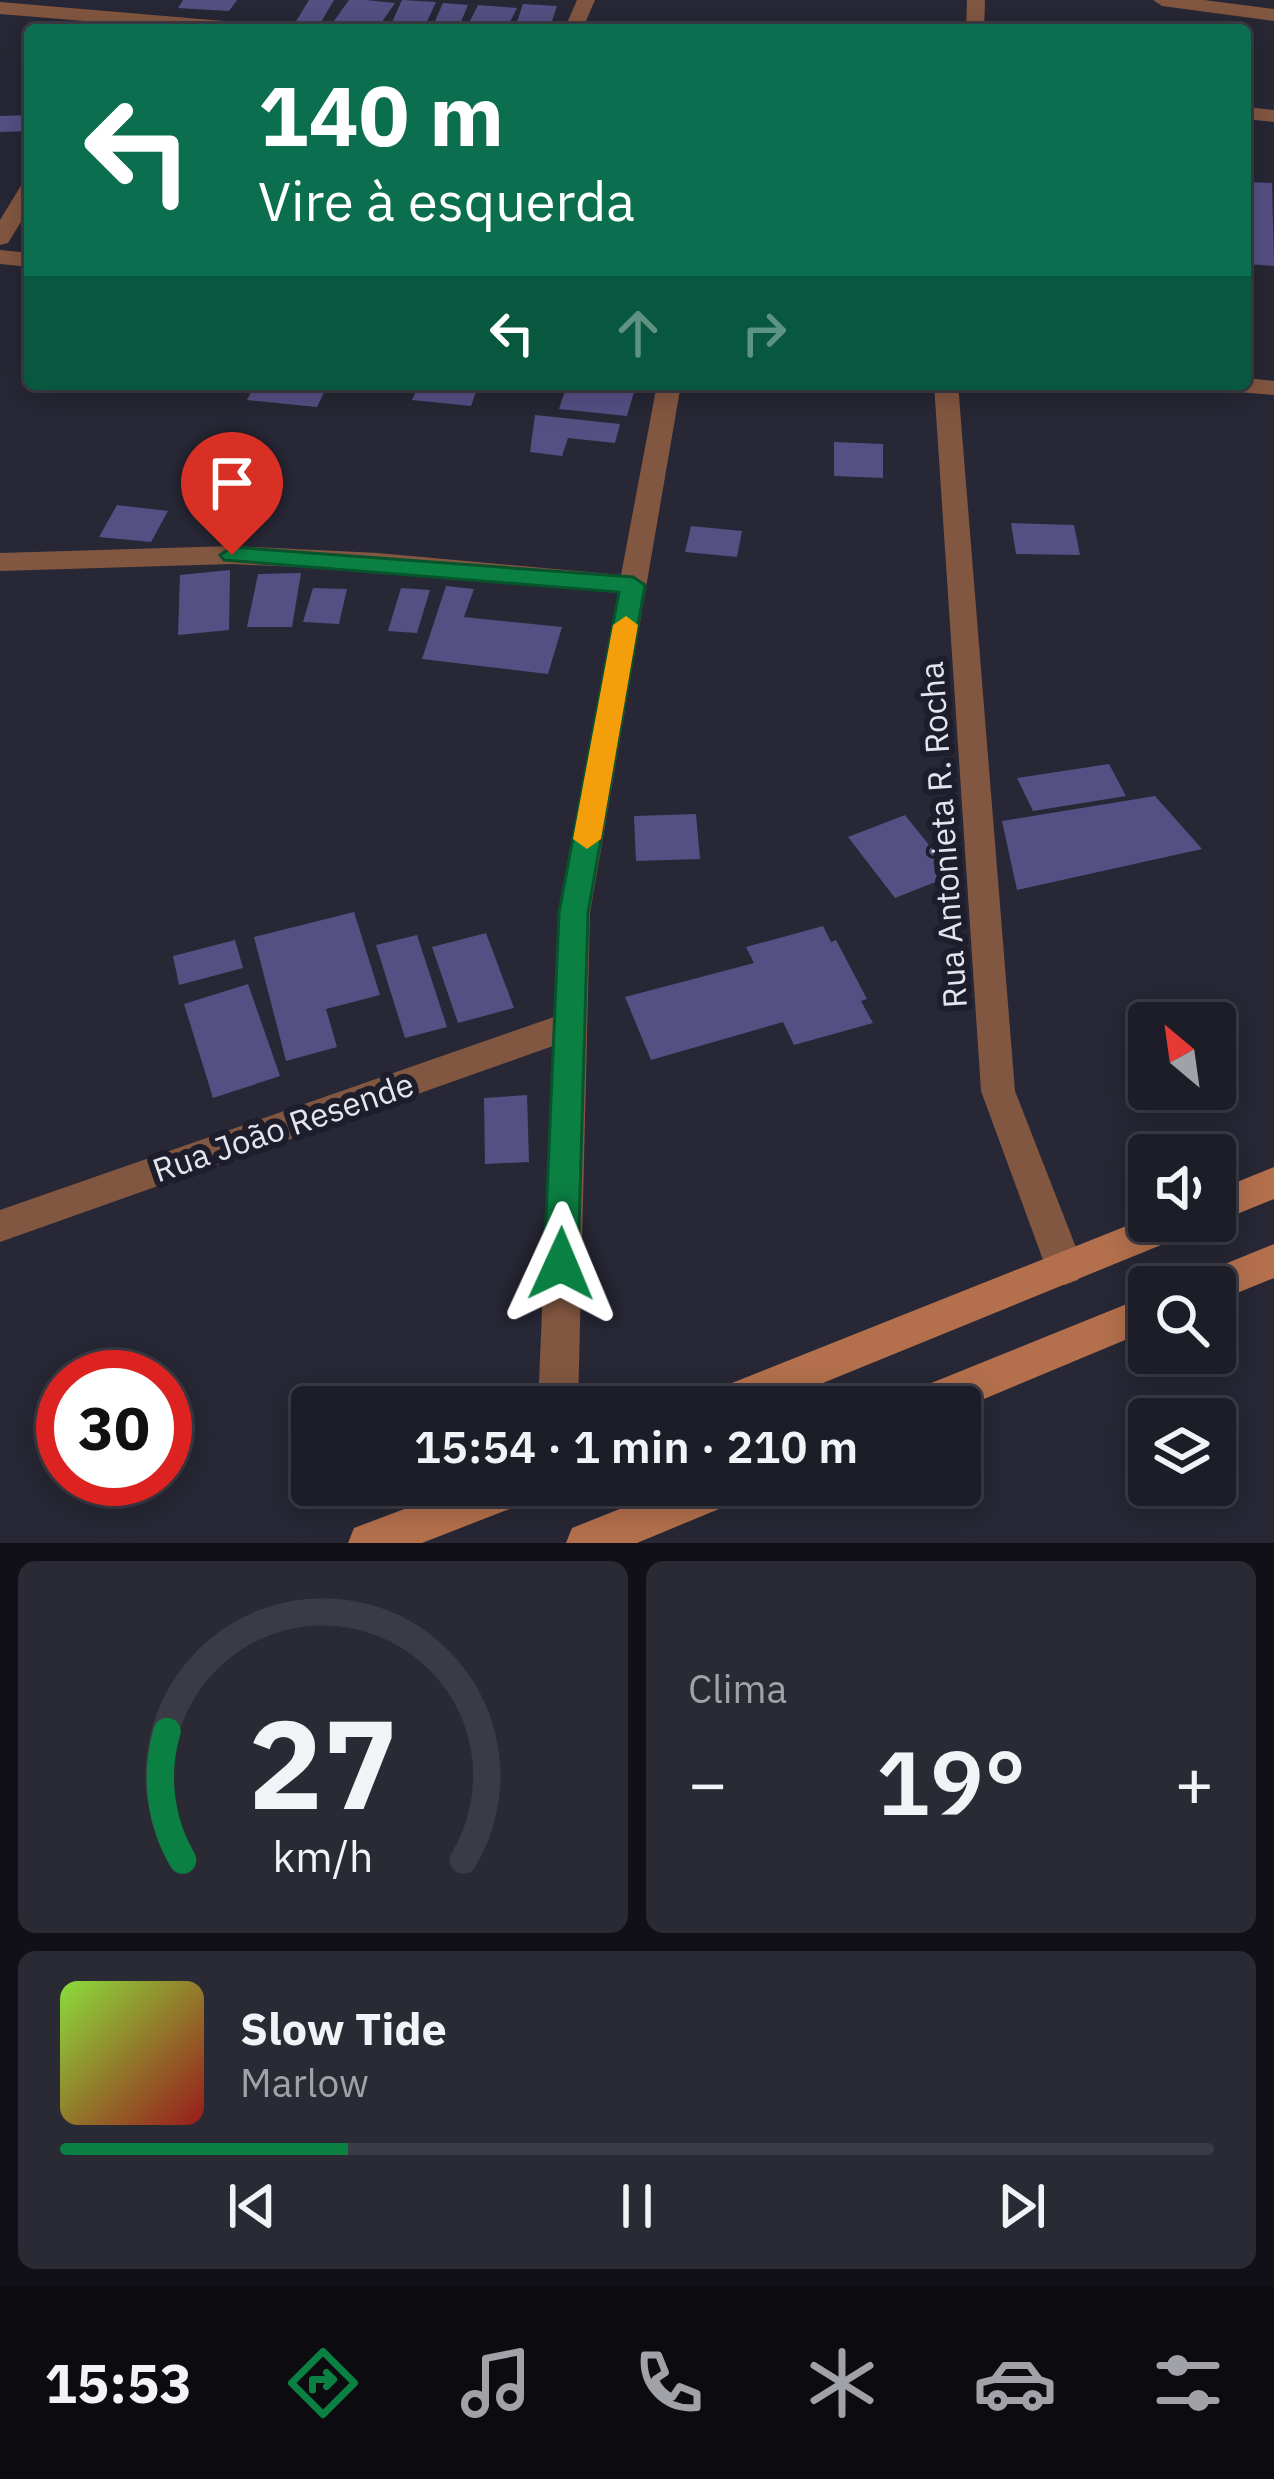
<!DOCTYPE html>
<html lang="pt">
<meta charset="utf-8">
<style>
body{margin:0;font-family:"IBM Plex Sans",sans-serif;background:#2a2a34;color:#f1f3f6;height:100vh;display:flex;flex-direction:column;font-size:45px;white-space:nowrap}
*{box-sizing:border-box;margin:0}
p{font-size:39px;color:#a0a2a8}
.icon{flex:none;width:66px;height:66px;fill:none;stroke:currentColor;stroke-width:2;stroke-linecap:round;stroke-linejoin:round}
.map{position:relative;height:1543px;overflow:hidden}
.panel{display:flex;flex-direction:column;gap:18px;padding:18px;background:#101016;flex:1}
.panel>*{flex:none}
.hud{position:absolute;left:24px;top:24px;width:1227px;height:366px;border-radius:12px;box-shadow:0 6px 30px #0003,0 0 0 3px #3b3b45;background:#0b6e4f;color:#fff;overflow:hidden}
.needle{width:78px;rotate:331deg}
.controls{position:absolute;left:1128px;top:1002px;display:grid;gap:24px}
.controls a{display:grid;place-items:center;width:108px;height:108px;border-radius:12px;background:#1d1d28;box-shadow:0 6px 30px #0003,0 0 0 3px #3b3b45;font-size:60px}
.speed{position:absolute;left:36px;top:1350px;display:flex;gap:24px;font-size:60px;font-weight:700;text-align:center}
.speed>*{display:grid;place-content:center;width:156px;height:156px;border-radius:50%;background:#1d1d28;box-shadow:0 6px 30px #0003,0 0 0 3px #3b3b45;line-height:1}
.speed .limit{border:18px solid #d22;background:#fff;color:#111}
.pin{position:absolute;display:grid;place-items:center;width:102px;height:102px;color:#fff;margin:-123px -51px;border-radius:50% 50% 50% 0;rotate:-45deg;box-shadow:0 0 12px #0007}
.pin .icon{rotate:45deg}
.me{position:absolute;width:132px;margin:-66px;rotate:1deg;stroke-linejoin:round;filter:drop-shadow(0 0 9px #0008)}
.turn{display:flex;align-items:center;gap:42px;height:252px;padding:0 36px;font-size:54px}
.turn .icon{width:156px;height:156px;stroke-width:2.5}
.turn b{display:block;font-size:84px;line-height:102px}
.lanes{display:flex;align-items:center;height:114px;padding:0 36px;background:#0003;justify-content:center;gap:60px;direction:ltr}
.lanes .off{opacity:.35}
.big{font-size:90px;font-weight:600;line-height:1.1}
.panel .widget{flex:1;display:flex;flex-direction:column;justify-content:center;gap:18px;min-width:0;padding:0 42px;border-radius:18px;background:#2a2a34}
.panel .dial{align-items:center;gap:0}
.dial svg{height:312px;overflow:visible;fill:none;stroke:#3b3b45;stroke-width:7;stroke-linecap:round;text-anchor:middle}
.dial text{fill:#f1f3f6;stroke:none}
.song{display:flex;align-items:center;gap:36px}
.cover{width:144px;height:144px;border-radius:18px;background:linear-gradient(135deg,hsl(90 70% 55%),hsl(0 70% 35%))}
.played{height:12px;border-radius:6px;background:linear-gradient(90deg,#0b8043 25%,#3b3b45 25%)}
.keys{display:flex;justify-content:space-around;direction:ltr}
.heat{display:flex;justify-content:space-between;align-items:center;font-size:66px;direction:ltr}
.panel .tiles{flex:1;display:grid;gap:18px;grid-template-columns:1fr 1fr}
.widget:last-child{grid-column:span 2}
.trip{position:absolute;left:291px;top:1386px;width:690px;height:120px;border-radius:12px;background:#1d1d28;box-shadow:0 6px 30px #0003,0 0 0 3px #3b3b45;font-weight:600;line-height:120px;text-align:center}
.tab-bar{display:flex;height:192px;justify-content:space-around;align-items:center;background:#0c0c10;color:#a0a2a8}
.tab-bar .icon{width:84px;height:84px}
.tab-bar .selected{color:#0b8043}
.tab-bar b{font-size:54px;color:#f1f3f6}
.map>svg:first-child{display:block}
.building{fill:#564f84}
.lines{fill:none;stroke-linecap:round;stroke-linejoin:round}
.street{fill:#825741;fill-rule:evenodd}
.secondary{fill:#b4704d;fill-rule:evenodd}
.route{fill:#0b8043;stroke:#07532c;stroke-width:3}
.slow{fill:#f59e0b}
.labels{text-anchor:middle;stroke-width:12;stroke-linejoin:round;paint-order:stroke}
.street-label{font-size:33px;fill:#e5e5ef;stroke:#1d1d2b}
</style>
<div class="map">
<svg width="1274" height="1543" viewBox="0 0 1274 1543">
<rect width="100%" height="100%" fill="#272735"/>
<g class="building">
<polygon points="183,0 237,0 229,11 178,8"/>
<polygon points="309,0 334,0 320,24 295,23"/>
<polygon points="349,0 366,0 395,3 379,26 334,21"/>
<polygon points="402,0 436,2 423,30 389,29"/>
<polygon points="443,3 468,5 458,29 432,28"/>
<polygon points="523,4 557,6 550,27 516,25"/>
<polygon points="478,5 517,8 506,30 466,29"/>
<polygon points="30,115 30,131 0,132 0,116"/>
<polygon points="1245,182 1272,183 1274,266 1245,264"/>
<polygon points="255,384 328,384 317,407 247,400"/>
<polygon points="419,384 479,384 471,406 412,400"/>
<polygon points="567,385 634,392 627,416 559,409"/>
<polygon points="535,415 620,424 615,443 568,438 562,456 530,452"/>
<polygon points="834,442 883,444 883,478 834,476"/>
<polygon points="117,505 168,511 151,542 99,537"/>
<polygon points="1011,523 1074,525 1080,555 1016,554"/>
<polygon points="691,526 742,531 737,557 685,552"/>
<polygon points="230,570 229,630 178,635 180,575"/>
<polygon points="301,573 292,627 247,627 258,574"/>
<polygon points="446,586 474,589 464,617 562,627 548,674 422,659"/>
<polygon points="313,588 347,589 339,624 303,622"/>
<polygon points="401,588 430,590 417,633 388,631"/>
<polygon points="1109,764 1126,796 1033,811 1017,778"/>
<polygon points="1155,796 1202,849 1017,890 1002,821"/>
<polygon points="696,814 700,859 636,861 634,816"/>
<polygon points="905,815 953,875 895,898 848,837"/>
<polygon points="354,912 380,995 326,1009 337,1047 286,1061 254,937"/>
<polygon points="823,926 831,942 836,940 867,999 861,1001 873,1023 794,1045 783,1022 651,1060 625,997 754,963 746,947"/>
<polygon points="486,933 514,1008 458,1023 432,947"/>
<polygon points="417,935 447,1027 405,1038 376,945"/>
<polygon points="235,940 243,968 179,985 173,956"/>
<polygon points="248,984 280,1076 213,1098 184,1004"/>
<polygon points="527,1095 529,1162 485,1164 484,1098"/>
</g>
<g class="lines">
<g class="street">
<polygon points="577,0 595,0 582,30 564,30"/>
<polygon points="967,0 985,0 984,30 966,30"/>
<polygon points="1153,0 1204,0 1274,9 1274,21 1162,6"/>
<polygon points="0,2 259,24 268,30 192,30 0,14"/>
<polygon points="1245,107 1274,110 1274,122 1245,119"/>
<polygon points="30,183 30,207 8,243 0,245 0,220 22,184"/>
<polygon points="0,250 30,253 30,267 0,264"/>
<polygon points="1245,378 1274,381 1274,395 1224,391 1212,384 1245,384"/>
<polygon points="657,384 681,384 590,913 578,1407 538,1407 553,1046 0,1242 0,1210 554,1017 558,913 618,593 378,571 232,564 0,571 0,553 232,546 378,553 621,575"/>
<polygon points="934,384 958,384 1015,1091 1084,1268 1078,1280 1065,1285 1052,1280 1046,1268 981,1091"/>
</g>
<g class="secondary">
<polygon points="1274,1167 1274,1199 1215,1223 1210,1221 1215,1221 1215,1191"/>
<polygon points="1149,1217 1149,1221 1198,1221 1193,1232 764,1407 698,1407 704,1394"/>
<polygon points="1274,1244 1274,1278 1215,1302 1215,1287 1192,1287 1198,1275"/>
<polygon points="1149,1295 1149,1330 960,1409 898,1407 904,1394"/>
<polygon points="468,1485 541,1485 535,1499 422,1543 348,1543 354,1528"/>
<polygon points="680,1485 749,1485 743,1499 637,1543 566,1543 572,1528"/>
</g>
</g>
<polygon class="route" points="232,547 633,577 645,585 588,913 578,1264 573,1275 561,1280 549,1275 544,1264 559,913 619,592 224,560 220,555"/>
<polygon class="slow" points="626,616 638,625 601,839 587,849 573,839 613,625"/>
<g class="labels">
<g class="street-label">
<text transform="translate(943 835) rotate(-94)" y="12">Rua Antonieta R. Rocha</text>
<text transform="translate(283 1127) rotate(-19)" y="12">Rua João Resende</text>
</g>
</g>
</svg>
<div class="controls">
<a><svg class="needle" viewBox="-14 -14 28 28"><path d="M0-13l5 13h-10z" fill="#e53935"/><path d="M0 13l5-13h-10z" fill="#a0a2a8"/></svg></a>
<a><svg class="icon" aria-label="sound" viewBox="0 0 24 24"><path d="M4 9h4l5-4v14l-5-4H4zM17 9q2 3 0 6"/></svg></a>
<a><svg class="icon" aria-label="search" viewBox="0 0 24 24"><circle cx="10" cy="10" r="6"/><path d="M15 15l6 6"/></svg></a>
<a><svg class="icon" aria-label="layers" viewBox="0 0 24 24"><path d="M12 4l9 5-9 5-9-5zM3 14l9 5 9-5"/></svg></a>
</div>
<div class="speed"><div class="limit">30</div></div>
<div class="pin" style="left:232px;top:555px;background:#d93025"><svg class="icon" aria-label="arrive" viewBox="0 0 24 24"><path d="M6 21V4h12l-3 4 3 4H6"/></svg></div>
<svg class="me" style="left:561px;top:1264px" viewBox="-20 -20 40 40"><path d="M0-17L14 15 0 8-14 15z" fill="#0b8043" stroke="#fff" stroke-width="4"/></svg>
<div class="trip">15:54 · 1 min · 210 m</div>
<div class="hud">
<div class="turn"><svg class="icon" aria-label="left" viewBox="0 0 24 24"><path d="M17 20v-9H6M10 6l-5 5 5 5"/></svg><div><b>140 m</b>Vire à esquerda</div></div>
<div class="lanes"><svg class="icon" aria-label="left" viewBox="0 0 24 24"><path d="M17 20v-9H6M10 6l-5 5 5 5"/></svg><svg class="icon off" aria-label="ahead" viewBox="0 0 24 24"><path d="M12 20V5M6 11l6-6 6 6"/></svg><svg class="icon off" aria-label="right" viewBox="0 0 24 24"><path d="M7 20v-9h11M14 6l5 5-5 5"/></svg></div>
</div>
</div>
<section class="panel">
<div class="tiles">
<div class="widget dial"><svg viewBox="0 0 100 80">
<path d="M14 69A42 42 0 1 1 86 69"/>
<path d="M14 69A42 42 0 0 1 10 36" stroke="#0b8043"/>
<text x="50" y="56" font-size="32" font-weight="700">27</text>
<text x="50" y="72" font-size="11">km/h</text>
</svg></div>
<div class="widget"><p>Clima</p>
<div class="heat"><a>−</a><b class="big">19°</b><a>+</a></div>
</div>
<div class="widget">
<div class="song"><i class="cover"></i><div><b>Slow Tide</b><p>Marlow</p></div></div>
<div class="played"></div>
<div class="keys"><svg class="icon" aria-label="previous" viewBox="0 0 24 24"><path d="M18 5L8 12l10 7zM5 5v14"/></svg><svg class="icon" aria-label="pause" viewBox="0 0 24 24"><path d="M8 5v14M16 5v14"/></svg><svg class="icon" aria-label="next" viewBox="0 0 24 24"><path d="M6 5l10 7-10 7zM19 5v14"/></svg></div>
</div>
</div>
</section>
<nav class="tab-bar">
<b>15:53</b>
<svg class="icon selected" aria-label="directions" viewBox="0 0 24 24"><path d="M12 3l9 9-9 9-9-9zM9 14v-3h6M13 9l2 2-2 2"/></svg>
<svg class="icon" aria-label="music" viewBox="0 0 24 24"><path d="M9 18V5l10-2v13"/><circle cx="6" cy="18" r="3"/><circle cx="16" cy="16" r="3"/></svg>
<svg class="icon" aria-label="phone" viewBox="0 0 24 24"><path d="M5 4h4l2 5-3 2q2 4 5 5l2-3 5 2v4C11 20 4 13 5 4z"/></svg>
<svg class="icon" aria-label="climate" viewBox="0 0 24 24"><path d="M12 3v18M4 7l16 10M4 17L20 7"/></svg>
<svg class="icon" aria-label="car" viewBox="0 0 24 24"><path d="M5 17H2v-5l4-1 3-4h7l3 4 3 1v5h-3M9 17h6M6 11h13"/><circle cx="7" cy="17" r="2"/><circle cx="17" cy="17" r="2"/></svg>
<svg class="icon" aria-label="filters" viewBox="0 0 24 24"><path d="M4 7h16M4 17h16"/><circle cx="9" cy="7" r="2"/><circle cx="15" cy="17" r="2"/></svg>
</nav>
